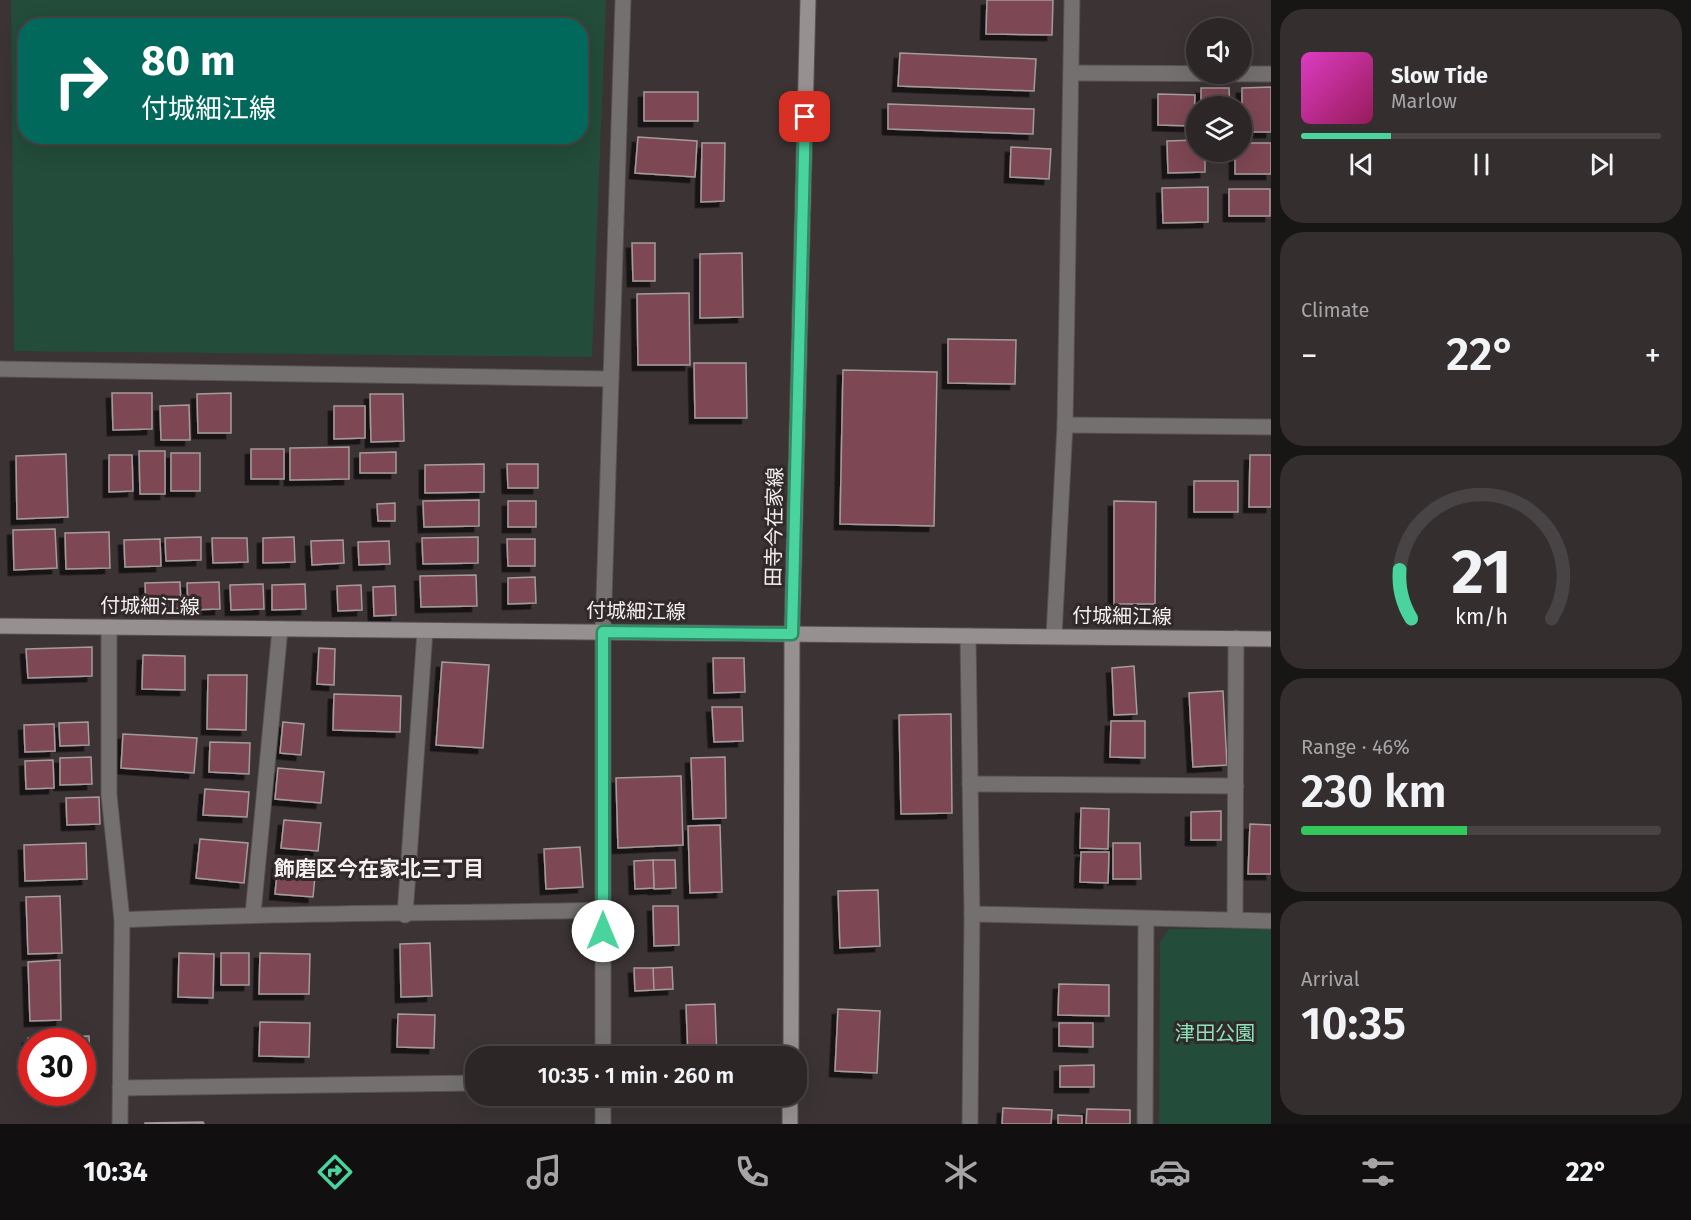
<!DOCTYPE html>
<meta charset="utf-8">
<style>
body{margin:0;font-family:"Fira Sans","Noto Sans JP",sans-serif;background:#342e2f;color:#f1f3f6;height:100vh;display:flex;flex-direction:column;font-size:22px;white-space:nowrap}
*{box-sizing:border-box;margin:0}
p{font-size:20px;color:#a6a5a7}
.icon{flex:none;width:33px;height:33px;fill:none;stroke:currentColor;stroke-width:2;stroke-linecap:round;stroke-linejoin:round}
.map{position:relative;flex:1;overflow:hidden}
.details{display:flex;flex-direction:column;gap:9px;padding:9px;background:#181515;width:420px}
.details>*{flex:none}
.banner{position:absolute;left:18px;top:18px;width:570px;height:126px;border-radius:24px;box-shadow:0 6px 24px #0002,0 0 0 2px #484344;background:#00695c;color:#fff;overflow:hidden}
.controls{position:absolute;left:1186px;top:18px;display:grid;gap:12px}
.controls a{display:grid;place-items:center;width:66px;height:66px;border-radius:50%;background:#2c2627;box-shadow:0 6px 24px #0002,0 0 0 2px #484344;font-size:30px}
.speed{position:absolute;left:18px;top:1028px;display:flex;gap:12px;font-size:30px;font-weight:700;text-align:center}
.speed>*{display:grid;place-content:center;width:78px;height:78px;border-radius:50%;background:#2c2627;box-shadow:0 6px 24px #0002,0 0 0 2px #484344;line-height:1}
.speed .limit{border:9px solid #d22;background:#fff;color:#111}
.pin{position:absolute;display:grid;place-items:center;width:51px;height:51px;color:#fff;margin:-26px;border-radius:12px;box-shadow:0 3px 9px #0006}
.me{position:absolute;width:66px;margin:-33px;rotate:0deg;stroke-linejoin:round;filter:drop-shadow(0 0 4px #0008)}
.turn{display:flex;align-items:center;gap:21px;height:126px;padding:0 24px;font-size:27px}
.turn .icon{width:78px;height:78px;stroke-width:2.5}
.turn b{display:block;font-size:42px;line-height:51px}
.big{font-size:45px;font-weight:600;line-height:1.1}
.details .card{flex:1;display:flex;flex-direction:column;justify-content:center;gap:9px;min-width:0;padding:0 21px;border-radius:24px;background:#342e2f}
.details .dial{align-items:center;gap:0}
.dial svg{height:156px;overflow:visible;fill:none;stroke:#484344;stroke-width:7;stroke-linecap:round;text-anchor:middle}
.dial text{fill:#f1f3f6;stroke:none}
.song{display:flex;align-items:center;gap:18px}
.cover{width:72px;height:72px;border-radius:9px;background:linear-gradient(135deg,hsl(310 70% 55%),hsl(330 70% 35%))}
.played{height:6px;border-radius:3px;background:linear-gradient(90deg,#49d49d 25%,#484344 25%)}
.keys{display:flex;justify-content:space-around;direction:ltr}
.heat{display:flex;justify-content:space-between;align-items:center;font-size:33px;direction:ltr}
.charge{height:9px;border-radius:4px;background:linear-gradient(90deg,#34c759 46%,#484344 0)}
.trip{position:absolute;left:465px;top:1046px;width:342px;height:60px;border-radius:24px;background:#2c2627;box-shadow:0 6px 24px #0002,0 0 0 2px #484344;font-weight:600;line-height:60px;text-align:center}
.tab-bar{display:flex;height:96px;justify-content:space-around;align-items:center;background:#120f10;color:#a6a5a7}
.tab-bar .icon{width:42px;height:42px}
.tab-bar .active{color:#49d49d}
.tab-bar b{font-size:27px;color:#f1f3f6}
main{display:flex;flex:1;min-height:0}
.map>svg:first-child{display:block}
.green{fill:#234c3a;fill-rule:evenodd}
.building{fill:#7d4752;stroke:#a49b9c;stroke-width:1.5;filter:url(#shadow)}
.lines{fill:none;stroke-linecap:round;stroke-linejoin:round}
.minor-casing{stroke:#595152;stroke-width:17}
.secondary-casing{stroke:#595152;stroke-width:17}
.minor{stroke:#747070;stroke-width:15}
.secondary{stroke:#979091;stroke-width:15}
.route-casing{stroke:#2f8a66;stroke-width:15}
.route{stroke:#49d49d;stroke-width:10}
.labels{text-anchor:middle;stroke-width:6;stroke-linejoin:round;paint-order:stroke}
.street-label{font-size:20px;fill:#f5f0f1;stroke:#31292a}
.park-label{font-size:20px;fill:#8ae3ba;stroke:#31292a}
.neighbourhood-label{font-size:21px;font-weight:bold;fill:#f5f0f1;stroke:#31292a}
</style>
<main>
<div class="map">
<svg width="1271" height="1124" viewBox="0 0 1271 1124">
<defs>
<filter id="shadow"><feDropShadow dx="-5.5" dy="5.5" stdDeviation="0" flood-color="#0009"/></filter>
</defs>
<rect width="100%" height="100%" fill="#3b3334"/>
<g class="green">
<path d="M11 0H606L592 357 14 351ZM26 26H580V136H26Z"/>
<polygon points="1169,929 1271,929 1271,1124 1159,1124 1160,942"/>
</g>
<g class="building">
<polygon points="987,0 1053,0 1052,35 986,34"/>
<polygon points="900,53 1036,59 1034,91 898,86"/>
<polygon points="1271,87 1271,132 1242,132 1242,88"/>
<polygon points="1201,88 1229,88 1230,106 1201,106"/>
<rect x="644" y="92" width="54" height="29"/>
<polygon points="1158,94 1195,95 1194,126 1158,125"/>
<polygon points="888,104 1034,109 1033,134 888,129"/>
<polygon points="638,137 697,141 695,177 635,173"/>
<polygon points="1197,140 1197,152 1205,152 1205,172 1168,173 1167,141"/>
<polygon points="702,143 725,143 724,201 701,202"/>
<polygon points="1242,143 1271,143 1271,174 1235,174 1235,152 1242,152"/>
<polygon points="1011,147 1051,149 1049,179 1010,177"/>
<polygon points="1208,187 1208,222 1163,223 1162,188"/>
<rect x="1229" y="189" width="41" height="27"/>
<polygon points="632,243 655,243 655,281 633,281"/>
<polygon points="742,253 743,317 700,318 700,254"/>
<polygon points="689,293 690,365 638,365 637,294"/>
<polygon points="948,339 1016,340 1015,384 948,383"/>
<polygon points="694,363 746,363 747,418 695,418"/>
<polygon points="843,370 937,372 934,526 840,524"/>
<polygon points="112,393 152,393 152,429 113,430"/>
<polygon points="231,393 231,433 198,433 197,394"/>
<polygon points="370,394 403,394 404,441 371,442"/>
<polygon points="189,405 190,440 161,440 160,406"/>
<polygon points="334,406 365,406 365,438 334,439"/>
<polygon points="349,447 349,479 290,480 290,448"/>
<rect x="251" y="449" width="33" height="30"/>
<polygon points="139,451 165,451 165,494 140,494"/>
<polygon points="396,452 396,473 360,473 360,453"/>
<rect x="171" y="453" width="29" height="38"/>
<polygon points="66,454 68,517 17,519 16,456"/>
<polygon points="109,455 132,455 133,491 109,492"/>
<polygon points="1250,455 1271,455 1271,507 1249,507"/>
<polygon points="484,464 484,492 425,493 425,465"/>
<polygon points="507,464 538,464 538,488 508,488"/>
<rect x="1194" y="481" width="44" height="31"/>
<polygon points="479,500 479,526 424,527 423,501"/>
<rect x="508" y="501" width="28" height="26"/>
<polygon points="1114,501 1156,502 1155,604 1114,604"/>
<polygon points="395,503 395,521 378,521 377,504"/>
<polygon points="55,529 57,568 14,570 13,530"/>
<polygon points="109,532 110,568 66,569 65,533"/>
<polygon points="201,537 201,560 166,561 165,538"/>
<polygon points="294,537 295,562 263,563 263,538"/>
<polygon points="478,537 478,563 423,564 422,538"/>
<polygon points="212,538 247,538 248,562 213,563"/>
<polygon points="160,539 161,566 125,567 124,540"/>
<polygon points="507,539 535,539 535,566 508,566"/>
<polygon points="343,540 344,563 312,565 311,541"/>
<polygon points="389,541 390,564 359,565 358,542"/>
<polygon points="476,575 477,606 421,607 420,576"/>
<polygon points="535,577 536,603 508,604 508,578"/>
<polygon points="180,582 181,608 146,609 145,583"/>
<polygon points="219,582 220,609 188,610 187,583"/>
<polygon points="263,584 264,609 231,610 230,585"/>
<polygon points="305,584 306,609 272,610 272,585"/>
<polygon points="361,585 362,610 338,611 337,586"/>
<polygon points="395,586 396,615 374,616 373,587"/>
<polygon points="92,647 92,676 28,678 26,649"/>
<polygon points="319,648 335,649 334,685 317,684"/>
<polygon points="143,655 185,656 185,690 142,689"/>
<polygon points="713,658 744,658 745,692 714,693"/>
<polygon points="442,662 489,665 483,748 436,745"/>
<polygon points="1134,666 1137,714 1114,715 1112,668"/>
<polygon points="208,675 247,675 246,730 207,729"/>
<polygon points="1223,691 1227,765 1193,767 1189,693"/>
<polygon points="334,694 401,696 400,732 333,730"/>
<polygon points="712,707 742,707 743,741 714,742"/>
<polygon points="951,714 952,813 901,814 899,715"/>
<polygon points="1111,721 1145,721 1145,758 1110,757"/>
<polygon points="88,722 89,745 60,746 59,723"/>
<polygon points="283,722 304,724 301,755 280,753"/>
<polygon points="54,724 55,751 25,752 24,725"/>
<polygon points="123,734 197,738 194,773 121,768"/>
<polygon points="210,742 250,743 249,774 209,772"/>
<polygon points="91,757 92,784 60,785 60,758"/>
<polygon points="725,757 726,818 693,819 691,758"/>
<polygon points="53,760 54,788 26,789 25,761"/>
<polygon points="278,768 324,772 321,803 275,799"/>
<polygon points="681,776 683,845 618,848 616,778"/>
<polygon points="205,789 249,792 247,817 203,815"/>
<polygon points="99,797 100,824 67,825 66,798"/>
<polygon points="1081,808 1109,809 1108,849 1080,848"/>
<polygon points="1221,811 1221,840 1191,840 1191,812"/>
<polygon points="284,820 321,823 318,851 281,848"/>
<polygon points="1250,824 1271,825 1271,874 1248,874"/>
<polygon points="720,825 722,892 690,893 688,826"/>
<polygon points="200,839 248,843 244,883 196,878"/>
<polygon points="86,843 87,879 25,881 24,845"/>
<polygon points="1113,843 1140,843 1141,879 1113,879"/>
<polygon points="580,847 583,887 546,889 544,849"/>
<polygon points="1081,852 1109,852 1108,883 1080,882"/>
<polygon points="653,860 675,860 676,888 654,889"/>
<polygon points="653,860 654,888 635,889 634,861"/>
<polygon points="278,863 316,866 313,897 275,894"/>
<polygon points="878,890 880,946 840,948 838,891"/>
<polygon points="60,896 62,953 28,954 26,897"/>
<polygon points="653,906 678,906 679,945 654,946"/>
<polygon points="430,943 432,996 401,997 400,944"/>
<polygon points="179,953 214,954 213,998 178,997"/>
<rect x="221" y="953" width="28" height="32"/>
<polygon points="260,953 310,954 309,994 259,994"/>
<polygon points="60,960 61,1020 30,1021 28,962"/>
<polygon points="672,967 673,989 653,990 653,968"/>
<polygon points="634,968 653,968 654,990 635,991"/>
<polygon points="1059,984 1109,985 1109,1016 1058,1015"/>
<polygon points="715,1004 717,1056 688,1056 686,1005"/>
<polygon points="838,1009 880,1011 877,1073 835,1071"/>
<polygon points="398,1014 435,1015 434,1048 397,1047"/>
<polygon points="260,1022 310,1023 309,1057 259,1056"/>
<polygon points="1059,1023 1093,1023 1093,1047 1059,1046"/>
<polygon points="89,1036 90,1069 82,1070 82,1041 32,1041 32,1071 29,1071 28,1038"/>
<polygon points="1094,1065 1094,1087 1060,1087 1060,1066"/>
<polygon points="1003,1108 1052,1110 1051,1124 1002,1124"/>
<polygon points="1087,1109 1130,1110 1130,1124 1086,1124"/>
<polygon points="1058,1115 1082,1116 1082,1124 1058,1124"/>
<polygon points="203,1122 204,1124 145,1124 145,1123"/>
</g>
<g class="lines">
<defs>
<g id="minor">
<polyline points="1071,73 1271,74"/>
<polyline points="0,369 611,379"/>
<polyline points="1065,425 1271,427"/>
<polyline points="109,627 109,795 122,920 120,1124"/>
<polyline points="968,636 972,914 970,1124"/>
<polyline points="1054,636 1065,425 1072,0"/>
<polyline points="970,784 1236,786"/>
<polyline points="253,914 280,629"/>
<polyline points="972,914 1271,921"/>
<polyline points="405,915 425,631"/>
<path d="M122 920C282 912 443 914 603 910"/>
<polyline points="1235,920 1236,638"/>
<polyline points="603,1056 603,632 623,0"/>
<polyline points="120,1088 476,1083"/>
<polyline points="603,1124 603,1095"/>
<polyline points="1145,1124 1146,920"/>
</g>
<g id="secondary">
<polyline points="0,626 1271,639"/>
<polyline points="791,1056 792,634 808,0"/>
<polyline points="790,1124 790,1095"/>
</g>
</defs>
<use href="#minor" class="minor-casing"/>
<use href="#secondary" class="secondary-casing"/>
<use href="#minor" class="minor"/>
<use href="#secondary" class="secondary"/>
</g>
<g class="lines">
<defs>
<polyline id="route" points="603,931 603,632 792,634 805,117"/>
</defs>
<use href="#route" class="route-casing"/>
<use href="#route" class="route"/>
</g>
<g class="labels">
<g class="street-label">
<text transform="translate(774 527) rotate(-89)" y="7">田寺今在家線</text>
<text transform="translate(150 606) rotate(1)" y="7">付城細江線</text>
<text transform="translate(636 611) rotate(1)" y="7">付城細江線</text>
<text transform="translate(1122 616) rotate(1)" y="7">付城細江線</text>
</g>
<g class="park-label">
<text x="1215" y="1040">津田公園</text>
</g>
<g class="neighbourhood-label">
<text x="379" y="876">飾磨区今在家北三丁目</text>
</g>
</g>
</svg>
<div class="controls">
<a><svg class="icon" aria-label="sound" viewBox="0 0 24 24"><path d="M4 9h4l5-4v14l-5-4H4zM17 9q2 3 0 6"/></svg></a>
<a><svg class="icon" aria-label="layers" viewBox="0 0 24 24"><path d="M12 4l9 5-9 5-9-5zM3 14l9 5 9-5"/></svg></a>
</div>
<div class="speed"><div class="limit">30</div></div>
<div class="pin" style="left:805px;top:117px;background:#d93025"><svg class="icon" aria-label="arrive" viewBox="0 0 24 24"><path d="M6 21V4h12l-3 4 3 4H6"/></svg></div>
<svg class="me" style="left:603px;top:931px" viewBox="-20 -20 40 40"><circle r="19" fill="#fff"/><path d="M0-13L10 11 0 6-10 11z" fill="#49d49d"/></svg>
<div class="trip">10:35 · 1 min · 260 m</div>
<div class="banner">
<div class="turn"><svg class="icon" aria-label="right" viewBox="0 0 24 24"><path d="M7 20v-9h11M14 6l5 5-5 5"/></svg><div><b>80 m</b>付城細江線</div></div>
</div>
</div>
<section class="details">
<div class="card">
<div class="song"><i class="cover"></i><div><b>Slow Tide</b><p>Marlow</p></div></div>
<div class="played"></div>
<div class="keys"><svg class="icon" aria-label="previous" viewBox="0 0 24 24"><path d="M18 5L8 12l10 7zM5 5v14"/></svg><svg class="icon" aria-label="pause" viewBox="0 0 24 24"><path d="M8 5v14M16 5v14"/></svg><svg class="icon" aria-label="next" viewBox="0 0 24 24"><path d="M6 5l10 7-10 7zM19 5v14"/></svg></div>
</div>
<div class="card"><p>Climate</p>
<div class="heat"><a>−</a><b class="big">22°</b><a>+</a></div>
</div>
<div class="card dial"><svg viewBox="0 0 100 80">
<path d="M14 69A42 42 0 1 1 86 69"/>
<path d="M14 69A42 42 0 0 1 8 44" stroke="#49d49d"/>
<text x="50" y="56" font-size="32" font-weight="700">21</text>
<text x="50" y="72" font-size="11">km/h</text>
</svg></div>
<div class="card"><p>Range · 46%</p><b class="big">230 km</b><div class="charge"></div></div>
<div class="card"><p>Arrival</p><b class="big">10:35</b></div>
</section>
</main>
<nav class="tab-bar">
<b>10:34</b>
<svg class="icon active" aria-label="directions" viewBox="0 0 24 24"><path d="M12 3l9 9-9 9-9-9zM9 14v-3h6M13 9l2 2-2 2"/></svg>
<svg class="icon" aria-label="music" viewBox="0 0 24 24"><path d="M9 18V5l10-2v13"/><circle cx="6" cy="18" r="3"/><circle cx="16" cy="16" r="3"/></svg>
<svg class="icon" aria-label="phone" viewBox="0 0 24 24"><path d="M5 4h4l2 5-3 2q2 4 5 5l2-3 5 2v4C11 20 4 13 5 4z"/></svg>
<svg class="icon" aria-label="climate" viewBox="0 0 24 24"><path d="M12 3v18M4 7l16 10M4 17L20 7"/></svg>
<svg class="icon" aria-label="car" viewBox="0 0 24 24"><path d="M5 17H2v-5l4-1 3-4h7l3 4 3 1v5h-3M9 17h6M6 11h13"/><circle cx="7" cy="17" r="2"/><circle cx="17" cy="17" r="2"/></svg>
<svg class="icon" aria-label="filters" viewBox="0 0 24 24"><path d="M4 7h16M4 17h16"/><circle cx="9" cy="7" r="2"/><circle cx="15" cy="17" r="2"/></svg>
<b>22°</b>
</nav>
